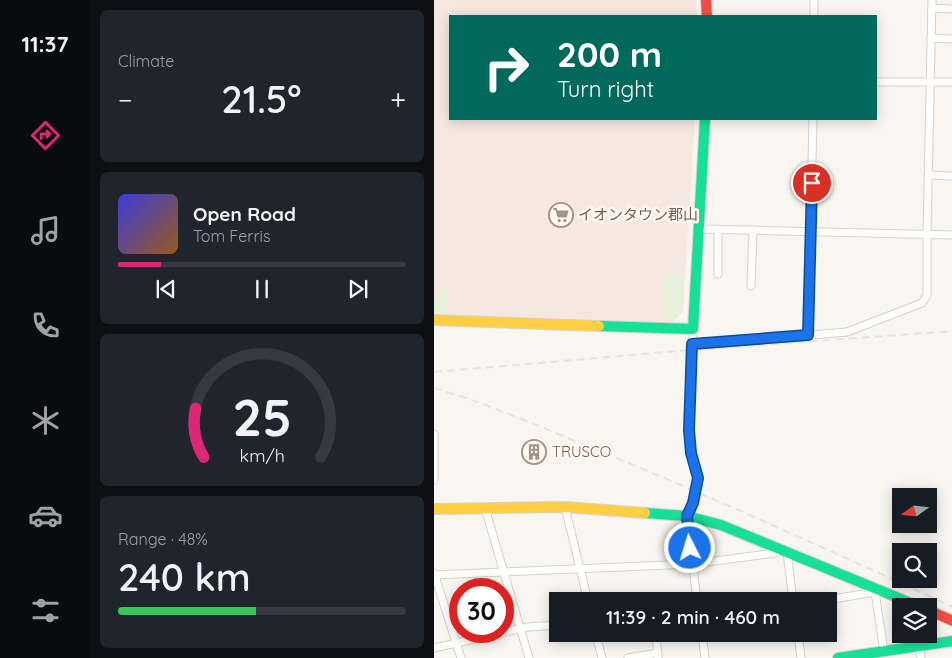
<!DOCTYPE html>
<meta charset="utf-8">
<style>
body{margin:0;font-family:Quicksand,"Noto Sans JP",sans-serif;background:#20242c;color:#f1f3f6;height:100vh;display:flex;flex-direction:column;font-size:19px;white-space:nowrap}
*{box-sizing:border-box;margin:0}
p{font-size:16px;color:#9ea1a6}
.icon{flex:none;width:28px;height:28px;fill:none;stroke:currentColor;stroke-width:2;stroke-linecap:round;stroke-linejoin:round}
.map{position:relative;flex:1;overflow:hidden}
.sheet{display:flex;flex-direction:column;gap:10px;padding:10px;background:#0d0f14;width:344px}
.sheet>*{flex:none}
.top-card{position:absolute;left:15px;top:15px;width:428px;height:105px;border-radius:0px;box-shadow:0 2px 12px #0003;background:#00695c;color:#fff;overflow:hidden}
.needle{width:32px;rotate:255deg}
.controls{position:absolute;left:458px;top:488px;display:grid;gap:10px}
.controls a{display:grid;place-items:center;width:45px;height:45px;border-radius:0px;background:#171b24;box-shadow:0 2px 12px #0003;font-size:25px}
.speed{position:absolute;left:15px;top:578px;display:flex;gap:10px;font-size:25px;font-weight:700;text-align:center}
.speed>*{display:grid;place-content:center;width:65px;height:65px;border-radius:50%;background:#171b24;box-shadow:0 2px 12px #0003;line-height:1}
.speed .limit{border:8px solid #d22;background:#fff;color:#111}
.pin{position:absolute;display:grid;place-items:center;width:42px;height:42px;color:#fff;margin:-21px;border:2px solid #fff;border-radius:50%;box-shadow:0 1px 5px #0007}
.me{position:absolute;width:55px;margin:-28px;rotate:355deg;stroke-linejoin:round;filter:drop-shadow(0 0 4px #0008)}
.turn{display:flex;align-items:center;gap:18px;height:105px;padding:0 25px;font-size:22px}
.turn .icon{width:65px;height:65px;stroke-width:2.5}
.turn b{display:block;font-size:35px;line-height:42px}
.big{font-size:38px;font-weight:600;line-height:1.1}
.sheet .card{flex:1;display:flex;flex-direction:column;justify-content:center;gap:8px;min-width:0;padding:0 18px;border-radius:8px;background:#20242c}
.sheet .dial{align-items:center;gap:0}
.dial svg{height:130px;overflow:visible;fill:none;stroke:#363941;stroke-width:7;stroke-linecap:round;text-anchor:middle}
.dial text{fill:#f1f3f6;stroke:none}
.song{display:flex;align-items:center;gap:15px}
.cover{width:60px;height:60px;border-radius:8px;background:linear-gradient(135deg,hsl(240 70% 55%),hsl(30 70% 35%))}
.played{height:5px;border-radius:2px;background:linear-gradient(90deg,#db2777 15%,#363941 15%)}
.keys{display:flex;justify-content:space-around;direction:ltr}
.heat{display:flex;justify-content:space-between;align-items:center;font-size:28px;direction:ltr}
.charge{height:8px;border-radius:4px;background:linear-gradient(90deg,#34c759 48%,#363941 0)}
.trip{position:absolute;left:115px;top:592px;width:288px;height:50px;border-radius:0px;background:#171b24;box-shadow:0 2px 12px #0003;font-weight:600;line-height:50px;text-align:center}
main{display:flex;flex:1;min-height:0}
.tab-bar{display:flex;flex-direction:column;width:90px;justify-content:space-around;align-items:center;background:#090b0e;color:#9ea1a6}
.tab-bar .icon{width:35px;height:35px}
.tab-bar .active{color:#db2777}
.tab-bar b{font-size:22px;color:#f1f3f6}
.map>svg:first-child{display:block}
.commercial{fill:#f6e8e1}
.green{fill:#e7f0db}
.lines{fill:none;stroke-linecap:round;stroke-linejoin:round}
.street-casing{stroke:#d7d1cb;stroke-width:9}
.fast-casing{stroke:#d9d2cb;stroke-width:12}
.slow-casing{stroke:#d9d2cb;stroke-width:12}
.jam-casing{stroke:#d9d2cb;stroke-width:12}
.street{stroke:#fefefd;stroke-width:7}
.fast{stroke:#16e098;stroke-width:10}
.slow{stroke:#ffcf43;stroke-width:10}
.jam{stroke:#f24e42;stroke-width:10}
.rail{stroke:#e6e3e7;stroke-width:2;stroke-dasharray:8 5;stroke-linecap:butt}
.route-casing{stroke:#114b97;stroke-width:12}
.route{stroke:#1a73e8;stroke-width:9}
.labels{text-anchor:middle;stroke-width:5;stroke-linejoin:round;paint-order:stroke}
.poi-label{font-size:15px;fill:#7a5c4d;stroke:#fffaf3;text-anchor:start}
</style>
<main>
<nav class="tab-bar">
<b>11:37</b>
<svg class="icon active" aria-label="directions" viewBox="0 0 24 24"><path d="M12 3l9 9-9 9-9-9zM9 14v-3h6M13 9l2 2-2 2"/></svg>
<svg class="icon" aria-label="music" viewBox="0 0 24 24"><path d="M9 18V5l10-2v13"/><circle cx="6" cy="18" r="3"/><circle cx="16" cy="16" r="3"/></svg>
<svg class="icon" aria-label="phone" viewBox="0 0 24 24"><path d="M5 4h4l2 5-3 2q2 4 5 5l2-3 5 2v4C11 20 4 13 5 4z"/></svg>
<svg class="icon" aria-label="climate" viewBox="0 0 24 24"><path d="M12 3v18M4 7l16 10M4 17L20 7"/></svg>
<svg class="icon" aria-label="car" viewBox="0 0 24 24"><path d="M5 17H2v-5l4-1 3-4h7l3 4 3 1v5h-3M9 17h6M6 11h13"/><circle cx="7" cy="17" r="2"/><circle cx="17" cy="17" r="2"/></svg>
<svg class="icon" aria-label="filters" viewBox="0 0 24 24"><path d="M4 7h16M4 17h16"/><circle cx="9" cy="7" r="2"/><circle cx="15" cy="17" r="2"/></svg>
</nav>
<section class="sheet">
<div class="card"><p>Climate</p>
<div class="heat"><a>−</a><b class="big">21.5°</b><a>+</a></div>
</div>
<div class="card">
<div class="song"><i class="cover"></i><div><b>Open Road</b><p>Tom Ferris</p></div></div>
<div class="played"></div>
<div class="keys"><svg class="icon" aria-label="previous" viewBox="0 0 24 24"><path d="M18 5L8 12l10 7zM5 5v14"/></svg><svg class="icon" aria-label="pause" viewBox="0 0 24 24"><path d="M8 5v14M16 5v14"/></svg><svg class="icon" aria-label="next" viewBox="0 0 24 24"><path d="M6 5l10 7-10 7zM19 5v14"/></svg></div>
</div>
<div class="card dial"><svg viewBox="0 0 100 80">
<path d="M14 69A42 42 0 1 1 86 69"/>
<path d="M14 69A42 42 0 0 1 9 39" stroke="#db2777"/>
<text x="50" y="56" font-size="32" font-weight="700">25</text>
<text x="50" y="72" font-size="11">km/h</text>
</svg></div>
<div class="card"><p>Range · 48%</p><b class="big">240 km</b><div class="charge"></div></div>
</section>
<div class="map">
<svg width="519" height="658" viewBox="0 0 519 658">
<rect width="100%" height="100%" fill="#f9f5f0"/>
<polygon class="commercial" points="0,0 262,0 263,16 16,16 16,119 261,119 249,312 237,323 0,315"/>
<g class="green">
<polygon points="231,274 249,275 249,312 237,323 229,323"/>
<polygon points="7,285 14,285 13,314 0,313 0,296 6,296"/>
</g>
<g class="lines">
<defs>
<g id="street">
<polyline points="498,8 519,9"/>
<polyline points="380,16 380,0"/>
<polyline points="497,38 519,39"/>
<polyline points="441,82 519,82"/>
<polyline points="494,175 519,176"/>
<polyline points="264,229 519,235"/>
<polyline points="284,274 284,229"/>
<polyline points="317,286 319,230"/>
<polyline points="259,329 255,430 257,453 264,478 259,503 253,516 263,601"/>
<polyline points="374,335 379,119"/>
<polyline points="258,345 413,332 488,303 493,295 493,234 498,0"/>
<polyline points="0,434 0,480"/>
<polyline points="131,507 154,601"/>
<polyline points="51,508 95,658"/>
<polyline points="353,552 359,601"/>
<polyline points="0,573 27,658"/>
<polyline points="0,575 258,564 342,553 347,549"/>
<polyline points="441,592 450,651"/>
<polyline points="387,601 447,591"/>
<polyline points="162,634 168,658"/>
<polyline points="222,634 224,658"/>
<polyline points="268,634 271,658"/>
<polyline points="364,634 367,658"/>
<polyline points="485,646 487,658"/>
<polyline points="0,648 93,627 124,625"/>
<polyline points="194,658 224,653"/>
</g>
<g id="fast">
<polyline points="165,326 259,329 271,119"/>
<polyline points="211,513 253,516 287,525 484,606"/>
<polyline points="404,658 519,641"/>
</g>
<g id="slow">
<polyline points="0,320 165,326"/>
<polyline points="0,509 131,507 211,513"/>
</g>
<g id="jam">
<polyline points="272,0 273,16"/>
<polyline points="494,610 519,621"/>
</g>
</defs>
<use href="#street" class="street-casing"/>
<use href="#fast" class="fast-casing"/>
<use href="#slow" class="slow-casing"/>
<use href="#jam" class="jam-casing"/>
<use href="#street" class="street"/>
<use href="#fast" class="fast"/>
<use href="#slow" class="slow"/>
<use href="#jam" class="jam"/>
<g class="rail">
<polyline points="0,372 244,351 519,331"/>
<path d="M0 388C62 406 120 433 180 457 294 504 406 555 519 607"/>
</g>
</g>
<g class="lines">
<defs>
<polyline id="route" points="256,548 253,516 259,503 264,478 257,453 255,430 258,344 374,335 378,183"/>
</defs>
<use href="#route" class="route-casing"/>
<use href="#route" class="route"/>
</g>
<defs>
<symbol id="supermarket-ring" viewBox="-11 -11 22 22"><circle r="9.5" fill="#fffaf3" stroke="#a69286" stroke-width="1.5"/><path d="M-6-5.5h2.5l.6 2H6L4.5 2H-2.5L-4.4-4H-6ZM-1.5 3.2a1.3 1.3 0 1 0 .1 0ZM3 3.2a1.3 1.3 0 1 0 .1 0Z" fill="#a69286"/></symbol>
<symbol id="building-ring" viewBox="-11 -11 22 22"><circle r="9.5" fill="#fffaf3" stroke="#a69286" stroke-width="1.5"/><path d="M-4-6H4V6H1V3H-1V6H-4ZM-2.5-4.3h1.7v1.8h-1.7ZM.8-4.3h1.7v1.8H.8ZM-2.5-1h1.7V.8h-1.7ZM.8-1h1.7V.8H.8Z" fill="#a69286"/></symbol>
</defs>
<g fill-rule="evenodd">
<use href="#supermarket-ring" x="113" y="201" width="28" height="28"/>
<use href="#building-ring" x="86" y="438" width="28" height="28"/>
</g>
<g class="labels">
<g class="poi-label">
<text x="144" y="220">イオンタウン郡山</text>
<text x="118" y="457">TRUSCO</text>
</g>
</g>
</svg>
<div class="controls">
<a><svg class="needle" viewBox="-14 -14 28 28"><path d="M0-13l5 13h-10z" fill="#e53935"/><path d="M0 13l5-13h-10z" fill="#9ea1a6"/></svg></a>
<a><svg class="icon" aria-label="search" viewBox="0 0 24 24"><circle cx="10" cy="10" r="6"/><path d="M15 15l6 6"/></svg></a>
<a><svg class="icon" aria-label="layers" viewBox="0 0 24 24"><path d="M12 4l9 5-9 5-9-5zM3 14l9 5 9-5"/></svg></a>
</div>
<div class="speed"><div class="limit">30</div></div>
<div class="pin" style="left:378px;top:183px;background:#d93025"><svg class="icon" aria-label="arrive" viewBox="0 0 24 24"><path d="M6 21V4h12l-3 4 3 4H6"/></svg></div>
<svg class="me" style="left:256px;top:548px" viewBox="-20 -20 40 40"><circle r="17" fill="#1a73e8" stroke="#fff" stroke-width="3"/><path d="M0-11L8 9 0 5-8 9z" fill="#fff"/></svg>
<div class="trip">11:39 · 2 min · 460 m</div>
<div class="top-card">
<div class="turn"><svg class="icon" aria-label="right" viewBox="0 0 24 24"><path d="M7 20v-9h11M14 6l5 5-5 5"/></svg><div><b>200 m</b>Turn right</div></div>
</div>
</div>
</main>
